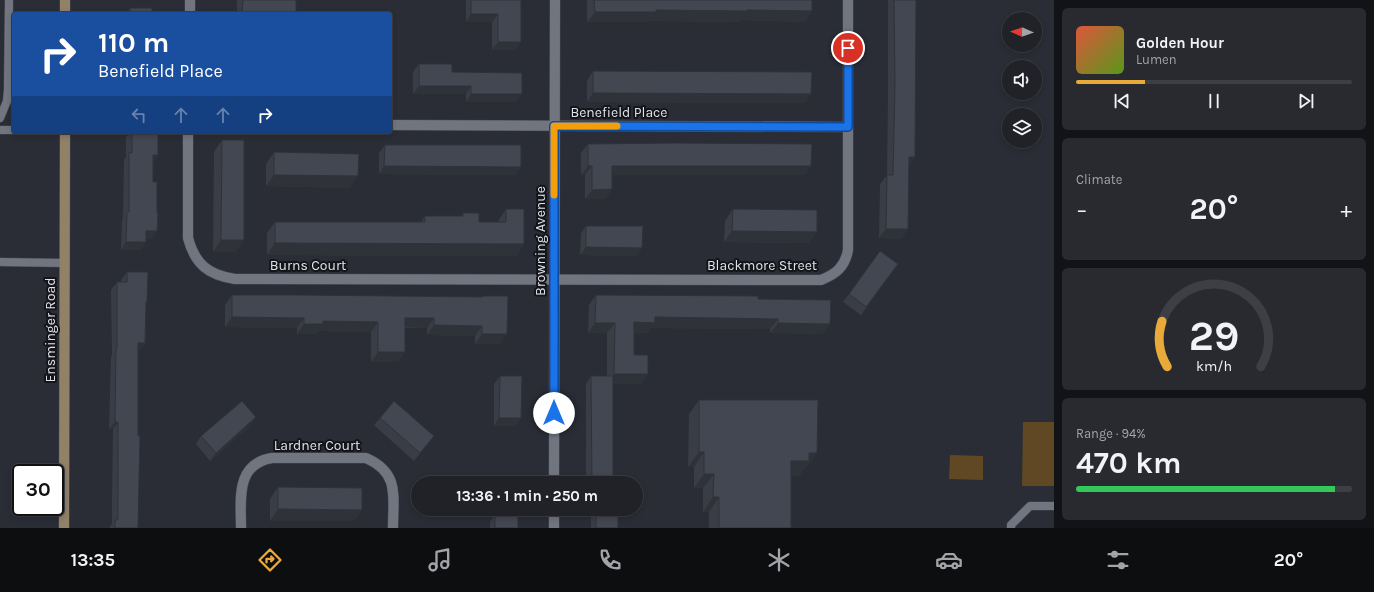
<!DOCTYPE html>
<meta charset="utf-8">
<style>
body{margin:0;font-family:Karla,sans-serif;background:#282a30;color:#f1f3f6;height:100vh;display:flex;flex-direction:column;font-size:15px;white-space:nowrap}
*{box-sizing:border-box;margin:0}
p{font-size:13px;color:#a2a4a8}
.icon{flex:none;width:22px;height:22px;fill:none;stroke:currentColor;stroke-width:2;stroke-linecap:round;stroke-linejoin:round}
.map{position:relative;flex:1;overflow:hidden}
.drawer{display:flex;flex-direction:column;gap:8px;padding:8px;background:#121316;width:320px}
.drawer>*{flex:none}
.top-card{position:absolute;left:12px;top:12px;width:380px;height:122px;border-radius:4px;box-shadow:0 2px 6px #0003,0 0 0 1px #3d3f45;background:#1a4fa0;color:#fff;overflow:hidden}
.needle{width:26px;rotate:272deg}
.controls{position:absolute;left:1002px;top:12px;display:grid;gap:8px}
.controls a{display:grid;place-items:center;width:40px;height:40px;border-radius:50%;background:#202228;box-shadow:0 2px 6px #0003,0 0 0 1px #3d3f45;font-size:20px}
.speed{position:absolute;left:12px;top:464px;display:flex;gap:8px;font-size:20px;font-weight:700;text-align:center}
.speed>*{display:grid;place-content:center;width:52px;height:52px;border-radius:50%;background:#202228;box-shadow:0 2px 6px #0003,0 0 0 1px #3d3f45;line-height:1}
.speed .limit{border:2px solid #111;border-radius:6px;background:#fff;color:#111}
.pin{position:absolute;display:grid;place-items:center;width:34px;height:34px;color:#fff;margin:-17px;border:2px solid #fff;border-radius:50%;box-shadow:0 1px 4px #0007}
.me{position:absolute;width:44px;margin:-22px;rotate:0deg;stroke-linejoin:round;filter:drop-shadow(0 0 3px #0008)}
.turn{display:flex;align-items:center;gap:14px;height:84px;padding:0 20px;font-size:18px}
.turn .icon{width:52px;height:52px;stroke-width:2.5}
.turn b{display:block;font-size:28px;line-height:34px}
.lanes{display:flex;align-items:center;height:38px;padding:0 20px;background:#0003;justify-content:center;gap:20px;direction:ltr}
.lanes .off{opacity:.35}
.big{font-size:30px;font-weight:700;line-height:1.1}
.drawer .widget{flex:1;display:flex;flex-direction:column;justify-content:center;gap:6px;min-width:0;padding:0 14px;border-radius:6px;background:#282a30}
.drawer .dial{align-items:center;gap:0}
.dial svg{height:104px;overflow:visible;fill:none;stroke:#3d3f45;stroke-width:7;stroke-linecap:round;text-anchor:middle}
.dial text{fill:#f1f3f6;stroke:none}
.song{display:flex;align-items:center;gap:12px}
.cover{width:48px;height:48px;border-radius:6px;background:linear-gradient(135deg,hsl(10 70% 55%),hsl(90 70% 35%))}
.played{height:4px;border-radius:2px;background:linear-gradient(90deg,#eaaa39 25%,#3d3f45 25%)}
.keys{display:flex;justify-content:space-around;direction:ltr}
.heat{display:flex;justify-content:space-between;align-items:center;font-size:22px;direction:ltr}
.charge{height:6px;border-radius:3px;background:linear-gradient(90deg,#34c759 94%,#3d3f45 0)}
.trip{position:absolute;left:411px;top:476px;width:232px;height:40px;border-radius:20px;background:#202228;box-shadow:0 2px 6px #0003,0 0 0 1px #3d3f45;font-weight:700;line-height:40px;text-align:center}
.tabs{display:flex;height:64px;justify-content:space-around;align-items:center;background:#0d0e10;color:#a2a4a8}
.tabs .icon{width:28px;height:28px}
.tabs .current{color:#eaaa39}
.tabs b{font-size:18px;color:#f1f3f6}
main{display:flex;flex:1;min-height:0}
.map>svg:first-child{display:block}
.green{fill:#5f4823}
.lines{fill:none;stroke-linecap:round;stroke-linejoin:round}
.lane-casing{stroke:#484b53;stroke-width:9}
.street-casing{stroke:#484b53;stroke-width:11}
.secondary-casing{stroke:#484b53;stroke-width:11}
.lane{stroke:#717580;stroke-width:8}
.street{stroke:#717580;stroke-width:10}
.secondary{stroke:#908167;stroke-width:10}
.wall{fill:#3a3d46}
.shaded-wall{fill:#2f3239}
.building{fill:#434751;stroke:#2f3239}
.route-casing{stroke:#114b97;stroke-width:10}
.route{stroke:#1a73e8;stroke-width:7}
.slow{stroke:#f59e0b;stroke-width:7}
.labels{text-anchor:middle;stroke-width:4;stroke-linejoin:round;paint-order:stroke}
.street-label{font-size:14px;fill:#e0e3e9;stroke:#14151a}
</style>
<main>
<div class="map">
<svg width="1054" height="528" viewBox="0 0 1054 528">
<rect width="100%" height="100%" fill="#2a2d36"/>
<g class="green">
<polygon points="1023,422 1054,422 1054,486 1022,486"/>
<polygon points="950,455 983,456 983,480 949,479"/>
</g>
<g class="lines">
<defs>
<g id="lane">
<polyline points="0,118 7,101 8,90 9,0"/>
<polyline points="0,130 14,130"/>
<polyline points="0,262 65,263"/>
<polyline points="1011,528 1011,525 1030,506 1054,506"/>
</g>
<g id="street">
<polyline points="190,14 190,0"/>
<polyline points="390,125 848,127"/>
<path d="M188 132V238C195 264 208 275 235 279L821 280C836 274 845 267 848 250V0"/>
<polyline points="554,483 555,0"/>
<polyline points="554,509 554,528"/>
<path d="M241 528C241 500 235 464 272 458H366C400 473 393 496 393 528"/>
</g>
<g id="secondary">
<polyline points="65,14 65,0"/>
<polyline points="64,528 65,132"/>
</g>
</defs>
<use href="#lane" class="lane-casing"/>
<use href="#street" class="street-casing"/>
<use href="#secondary" class="secondary-casing"/>
<use href="#lane" class="lane"/>
<use href="#street" class="street"/>
<use href="#secondary" class="secondary"/>
</g>
<g class="wall">
<rect x="237" y="0" width="59" height="14"/>
<polygon points="466,0 521,0 521,42 515,50 492,50 492,22 466,22"/>
<polygon points="587,0 812,0 812,11 805,22 740,20 739,22 650,21 648,22 587,22"/>
<polygon points="888,0 916,0 909,166 902,239 879,238 880,184 887,175 888,94"/>
<polygon points="130,8 152,14 126,14"/>
<polygon points="419,64 452,72 516,102 466,102 466,94 413,94 413,72"/>
<polygon points="593,71 805,103 587,102 587,81"/>
<polygon points="130,132 158,132 158,155 153,162 153,182 157,213 157,231 152,239 146,239 141,250 121,250 122,220 123,218 124,160 126,157 126,137"/>
<polygon points="222,140 244,240 235,252 213,252 214,152"/>
<polygon points="588,144 805,175 612,175 612,189 605,199 585,199 585,175 581,175 581,153"/>
<polygon points="385,145 516,175 379,174 379,153"/>
<polygon points="274,152 350,188 266,186 266,164"/>
<polygon points="506,209 524,244 516,256 267,255 267,233 275,222 421,222 425,216 461,216 463,213 479,222 498,222 498,221"/>
<polygon points="733,209 809,243 724,242 725,221"/>
<polygon points="586,226 637,256 580,255 581,233"/>
<polygon points="880,251 898,264 861,315 843,302"/>
<polygon points="127,272 146,305 145,343 139,351 138,351 138,528 109,528 112,524 112,497 113,429 109,429 111,357 112,355 111,290 117,282 121,282 121,280"/>
<polygon points="232,295 481,297 483,296 500,344 475,344 475,336 427,335 427,328 405,328 405,352 398,362 371,362 371,332 319,331 316,334 297,334 297,328 225,327 225,305"/>
<polygon points="596,295 758,299 830,324 823,334 770,333 770,329 651,328 648,333 634,333 634,355 648,374 641,384 613,384 613,483 586,483 586,384 591,376 607,376 607,333 588,333 589,305"/>
<polygon points="500,376 516,426 494,426 494,384"/>
<polygon points="699,400 807,467 805,467 799,476 791,476 791,528 709,528 709,512 703,512 703,488 694,488 694,467 688,467 689,414"/>
<polygon points="380,418 428,444 414,461 374,425"/>
<polygon points="251,425 210,461 196,444 201,436"/>
<polygon points="278,487 354,521 270,521 270,499"/>
<polygon points="591,509 613,509 613,515 618,528 591,528"/>
<polygon points="495,514 518,528 490,528 490,522"/>
</g>
<g class="shaded-wall">
<polygon points="656,10 747,10 812,11 805,22 740,20 739,22 650,21 648,22 587,22 595,12"/>
<rect x="242" y="13" width="54" height="1"/>
<polygon points="471,14 498,14 492,22 466,22"/>
<polygon points="498,42 521,42 515,50 492,50"/>
<polygon points="419,86 471,86 466,94 413,94"/>
<polygon points="593,93 811,94 805,103 587,102"/>
<polygon points="471,94 522,94 516,102 466,102"/>
<polygon points="153,155 158,155 152,163"/>
<polygon points="909,157 915,157 909,166"/>
<polygon points="384,166 521,167 516,175 379,174"/>
<polygon points="588,166 592,166 585,175 581,175"/>
<polygon points="612,166 811,166 805,175 605,175"/>
<polygon points="274,175 358,176 350,188 266,186"/>
<polygon points="612,189 605,199 585,199 592,190"/>
<polygon points="886,229 908,229 902,239 879,238"/>
<polygon points="146,231 157,231 152,239 141,239"/>
<polygon points="732,231 817,232 809,243 724,242"/>
<polygon points="221,240 244,240 235,252 213,252"/>
<polygon points="126,242 146,242 141,250 121,250"/>
<polygon points="275,243 524,244 516,256 267,255"/>
<polygon points="586,247 642,248 637,256 580,255"/>
<polygon points="232,317 304,318 297,328 225,327"/>
<polygon points="655,317 778,319 770,329 651,328 648,333 627,333 634,322"/>
<polygon points="405,318 434,318 427,328 398,327"/>
<polygon points="323,321 378,322 371,332 319,331 316,334 297,334 304,324"/>
<polygon points="595,323 615,323 607,333 588,333"/>
<polygon points="778,323 830,324 823,334 770,333"/>
<polygon points="434,325 482,326 475,336 427,335"/>
<polygon points="482,334 507,334 500,344 475,344"/>
<polygon points="138,343 145,343 139,351 133,351"/>
<polygon points="378,352 405,352 398,362 371,362"/>
<polygon points="614,374 648,374 641,384 607,384"/>
<polygon points="256,417 251,425 210,461 216,453"/>
<polygon points="499,418 521,418 516,426 494,426"/>
<polygon points="115,422 118,422 113,429 109,429"/>
<polygon points="434,436 428,444 414,461 420,453"/>
<polygon points="699,452 704,452 694,467 688,467"/>
<polygon points="809,453 817,453 807,467 805,467 799,476 781,476 791,461"/>
<polygon points="704,474 714,474 703,488 694,488"/>
<polygon points="713,497 719,497 709,512 703,512"/>
<polygon points="278,509 362,510 354,521 270,521"/>
</g>
<g class="building">
<polygon points="243,0 296,0 296,13 242,13"/>
<polygon points="471,0 521,0 521,42 498,42 498,14 471,14"/>
<polygon points="594,0 812,0 812,11 747,10 746,11 656,10 656,12 595,12"/>
<polygon points="894,0 916,0 915,157 909,157 908,229 886,229 887,175 893,175 895,85"/>
<rect x="130" y="8" width="22" height="6"/>
<polygon points="419,64 452,64 452,72 522,73 522,94 471,94 471,86 419,86"/>
<polygon points="593,71 812,72 811,94 593,93"/>
<polygon points="132,132 158,132 158,155 153,155 153,182 157,182 157,213 158,213 157,231 146,231 146,242 126,242 127,212 129,212 129,152 132,153"/>
<polygon points="222,140 244,140 244,240 221,240"/>
<polygon points="678,143 812,144 811,166 612,166 612,189 592,190 592,166 588,166 588,144"/>
<polygon points="385,145 521,145 521,167 384,166"/>
<polygon points="274,152 359,154 358,176 274,175"/>
<polygon points="506,209 524,209 524,244 275,243 275,222 425,222 425,216 463,216 463,213 479,213 479,222 506,222"/>
<polygon points="733,209 817,210 817,232 732,231"/>
<polygon points="586,226 643,226 642,248 586,247"/>
<polygon points="880,251 898,264 866,307 849,294"/>
<polygon points="127,272 148,272 147,302 146,302 145,343 138,343 138,436 140,436 138,528 115,528 115,520 118,520 118,422 115,422 116,349 117,349 117,282 127,282"/>
<polygon points="232,295 299,295 483,297 483,296 508,296 507,334 482,334 482,326 434,325 434,318 405,318 405,352 378,352 378,322 323,321 323,324 304,324 304,318 232,317"/>
<polygon points="596,295 758,296 758,299 831,300 830,324 778,323 778,319 655,317 655,323 634,322 634,355 648,355 648,374 614,374 615,323 595,323"/>
<polygon points="500,376 522,376 521,418 499,418"/>
<polygon points="591,376 613,376 613,483 592,483"/>
<polygon points="699,400 818,400 817,453 809,453 809,461 791,461 791,528 719,528 719,497 713,497 714,474 704,474 704,452 699,452"/>
<polygon points="242,401 256,417 216,453 201,436"/>
<polygon points="394,401 434,436 420,453 380,418"/>
<polygon points="278,487 362,488 362,510 278,509"/>
<polygon points="596,509 613,509 613,515 618,515 618,528 596,528"/>
<polygon points="495,514 518,515 518,528 495,528"/>
</g>
<g class="lines">
<defs>
<polyline id="route" points="554,413 554,126 848,127 848,48"/>
</defs>
<use href="#route" class="route-casing"/>
<use href="#route" class="route"/>
<polyline class="slow" points="554,195 554,126 617,126"/>
</g>
<g class="labels">
<g class="street-label">
<text x="619" y="117">Benefield Place</text>
<text transform="translate(540 241) rotate(-90)" y="5">Browning Avenue</text>
<text x="308" y="270">Burns Court</text>
<text x="762" y="270">Blackmore Street</text>
<text transform="translate(50 330) rotate(-90)" y="5">Ensminger Road</text>
<text x="317" y="450">Lardner Court</text>
</g>
</g>
</svg>
<div class="controls">
<a><svg class="needle" viewBox="-14 -14 28 28"><path d="M0-13l5 13h-10z" fill="#e53935"/><path d="M0 13l5-13h-10z" fill="#a2a4a8"/></svg></a>
<a><svg class="icon" aria-label="sound" viewBox="0 0 24 24"><path d="M4 9h4l5-4v14l-5-4H4zM17 9q2 3 0 6"/></svg></a>
<a><svg class="icon" aria-label="layers" viewBox="0 0 24 24"><path d="M12 4l9 5-9 5-9-5zM3 14l9 5 9-5"/></svg></a>
</div>
<div class="speed"><div class="limit">30</div></div>
<div class="pin" style="left:848px;top:48px;background:#d93025"><svg class="icon" aria-label="arrive" viewBox="0 0 24 24"><path d="M6 21V4h12l-3 4 3 4H6"/></svg></div>
<svg class="me" style="left:554px;top:413px" viewBox="-20 -20 40 40"><circle r="19" fill="#fff"/><path d="M0-13L10 11 0 6-10 11z" fill="#1a73e8"/></svg>
<div class="trip">13:36 · 1 min · 250 m</div>
<div class="top-card">
<div class="turn"><svg class="icon" aria-label="right" viewBox="0 0 24 24"><path d="M7 20v-9h11M14 6l5 5-5 5"/></svg><div><b>110 m</b>Benefield Place</div></div>
<div class="lanes"><svg class="icon off" aria-label="left" viewBox="0 0 24 24"><path d="M17 20v-9H6M10 6l-5 5 5 5"/></svg><svg class="icon off" aria-label="ahead" viewBox="0 0 24 24"><path d="M12 20V5M6 11l6-6 6 6"/></svg><svg class="icon off" aria-label="ahead" viewBox="0 0 24 24"><path d="M12 20V5M6 11l6-6 6 6"/></svg><svg class="icon" aria-label="right" viewBox="0 0 24 24"><path d="M7 20v-9h11M14 6l5 5-5 5"/></svg></div>
</div>
</div>
<section class="drawer">
<div class="widget">
<div class="song"><i class="cover"></i><div><b>Golden Hour</b><p>Lumen</p></div></div>
<div class="played"></div>
<div class="keys"><svg class="icon" aria-label="previous" viewBox="0 0 24 24"><path d="M18 5L8 12l10 7zM5 5v14"/></svg><svg class="icon" aria-label="pause" viewBox="0 0 24 24"><path d="M8 5v14M16 5v14"/></svg><svg class="icon" aria-label="next" viewBox="0 0 24 24"><path d="M6 5l10 7-10 7zM19 5v14"/></svg></div>
</div>
<div class="widget"><p>Climate</p>
<div class="heat"><a>−</a><b class="big">20°</b><a>+</a></div>
</div>
<div class="widget dial"><svg viewBox="0 0 100 80">
<path d="M14 69A42 42 0 1 1 86 69"/>
<path d="M14 69A42 42 0 0 1 10 34" stroke="#eaaa39"/>
<text x="50" y="56" font-size="32" font-weight="700">29</text>
<text x="50" y="72" font-size="11">km/h</text>
</svg></div>
<div class="widget"><p>Range · 94%</p><b class="big">470 km</b><div class="charge"></div></div>
</section>
</main>
<nav class="tabs">
<b>13:35</b>
<svg class="icon current" aria-label="directions" viewBox="0 0 24 24"><path d="M12 3l9 9-9 9-9-9zM9 14v-3h6M13 9l2 2-2 2"/></svg>
<svg class="icon" aria-label="music" viewBox="0 0 24 24"><path d="M9 18V5l10-2v13"/><circle cx="6" cy="18" r="3"/><circle cx="16" cy="16" r="3"/></svg>
<svg class="icon" aria-label="phone" viewBox="0 0 24 24"><path d="M5 4h4l2 5-3 2q2 4 5 5l2-3 5 2v4C11 20 4 13 5 4z"/></svg>
<svg class="icon" aria-label="climate" viewBox="0 0 24 24"><path d="M12 3v18M4 7l16 10M4 17L20 7"/></svg>
<svg class="icon" aria-label="car" viewBox="0 0 24 24"><path d="M5 17H2v-5l4-1 3-4h7l3 4 3 1v5h-3M9 17h6M6 11h13"/><circle cx="7" cy="17" r="2"/><circle cx="17" cy="17" r="2"/></svg>
<svg class="icon" aria-label="filters" viewBox="0 0 24 24"><path d="M4 7h16M4 17h16"/><circle cx="9" cy="7" r="2"/><circle cx="15" cy="17" r="2"/></svg>
<b>20°</b>
</nav>
